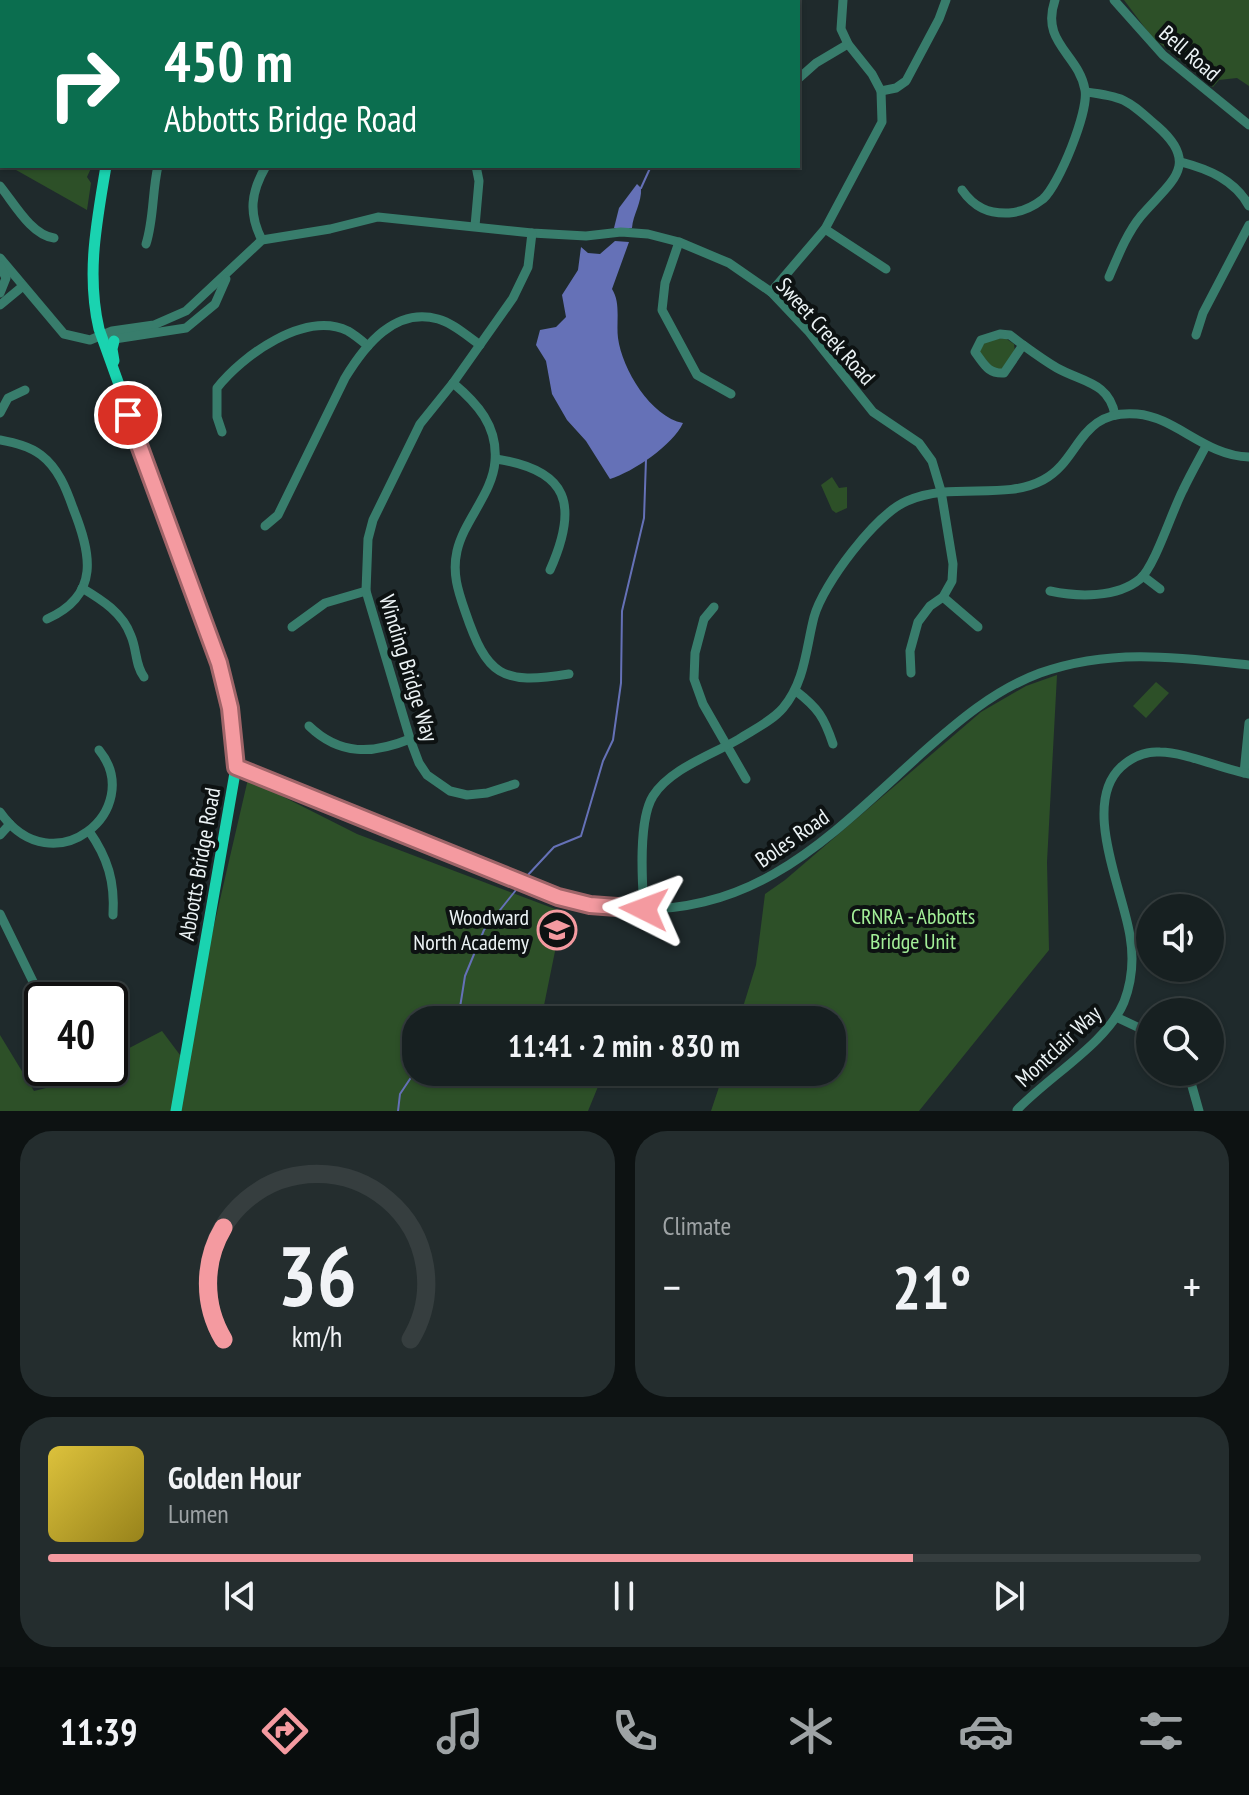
<!DOCTYPE html>
<meta charset="utf-8">
<style>
body{margin:0;font-family:"PT Sans Narrow",sans-serif;background:#242d2e;color:#f1f3f6;height:100vh;display:flex;flex-direction:column;font-size:30px;white-space:nowrap}
*{box-sizing:border-box;margin:0}
p{font-size:26px;color:#9ea3a5}
.icon{flex:none;width:44px;height:44px;fill:none;stroke:currentColor;stroke-width:2;stroke-linecap:round;stroke-linejoin:round}
.map{position:relative;height:1111px;overflow:hidden}
.details{display:flex;flex-direction:column;gap:20px;padding:20px;background:#0d1212;flex:1}
.details>*{flex:none}
.guide{position:absolute;left:0px;top:0px;width:800px;height:168px;box-shadow:0 2px 6px #0004,0 0 0 2px #363e3f;background:#0b6e4f;color:#fff;overflow:hidden}
.buttons{position:absolute;left:1136px;top:894px;display:grid;gap:16px}
.buttons a{display:grid;place-items:center;width:88px;height:88px;border-radius:50%;background:#172021;box-shadow:0 2px 6px #0004,0 0 0 2px #363e3f;font-size:40px}
.speed{position:absolute;left:24px;top:982px;display:flex;gap:16px;font-size:40px;font-weight:700;text-align:center}
.speed>*{display:grid;place-content:center;width:104px;height:104px;border-radius:50%;background:#172021;box-shadow:0 2px 6px #0004,0 0 0 2px #363e3f;line-height:1}
.speed .limit{border:4px solid #111;border-radius:12px;background:#fff;color:#111}
.pin{position:absolute;display:grid;place-items:center;width:68px;height:68px;color:#fff;margin:-34px;border:4px solid #fff;border-radius:50%;box-shadow:0 2px 8px #0007}
.me{position:absolute;width:88px;margin:-44px;rotate:273deg;stroke-linejoin:round;filter:drop-shadow(0 0 6px #0008)}
.turn{display:flex;align-items:center;gap:28px;height:168px;padding:0 32px;font-size:36px}
.turn .icon{width:104px;height:104px;stroke-width:2.5}
.turn b{display:block;font-size:56px;line-height:68px}
.big{font-size:60px;font-weight:700;line-height:1.1}
.details .widget{flex:1;display:flex;flex-direction:column;justify-content:center;gap:12px;min-width:0;padding:0 28px;border-radius:32px;background:#242d2e}
.details .dial{align-items:center;gap:0}
.dial svg{height:208px;overflow:visible;fill:none;stroke:#363e3f;stroke-width:7;stroke-linecap:round;text-anchor:middle}
.dial text{fill:#f1f3f6;stroke:none}
.song{display:flex;align-items:center;gap:24px}
.cover{width:96px;height:96px;border-radius:12px;background:linear-gradient(135deg,hsl(50 70% 55%),hsl(50 70% 35%))}
.played{height:8px;border-radius:4px;background:linear-gradient(90deg,#f49aa0 75%,#363e3f 75%)}
.keys{display:flex;justify-content:space-around;direction:ltr}
.heat{display:flex;justify-content:space-between;align-items:center;font-size:44px;direction:ltr}
.details .tiles{flex:1;display:grid;gap:20px;grid-template-columns:1fr 1fr}
.widget:last-child{grid-column:span 2}
.trip{position:absolute;left:402px;top:1006px;width:444px;height:80px;border-radius:32px;background:#172021;box-shadow:0 2px 6px #0004,0 0 0 2px #363e3f;font-weight:700;line-height:80px;text-align:center}
.tabs{display:flex;height:128px;justify-content:space-around;align-items:center;background:#090d0d;color:#9ea3a5}
.tabs .icon{width:56px;height:56px}
.tabs .selected{color:#f49aa0}
.tabs b{font-size:36px;color:#f1f3f6}
.map>svg:first-child{display:block}
.green{fill:#2d5028}
.water{fill:#6571b7}
.lines{fill:none;stroke-linecap:round;stroke-linejoin:round}
.stream{stroke:#6571b7;stroke-width:2}
.minor{stroke:#387d6c;stroke-width:9}
.major{stroke:#1ad3b0;stroke-width:11}
.route-casing{stroke:#9f6468;stroke-width:20}
.route{stroke:#f49aa0;stroke-width:14}
.labels{text-anchor:middle;stroke-width:8;stroke-linejoin:round;paint-order:stroke}
.street-label{font-size:22px;fill:#ecf3f5;stroke:#0d1212}
.park-label{font-size:22px;fill:#a3ef98;stroke:#0d1212}
.poi-label{font-size:22px;fill:#ecf3f5;stroke:#0d1212;text-anchor:end}
</style>
<div class="map">
<svg width="1249" height="1111" viewBox="0 0 1249 1111">
<rect width="100%" height="100%" fill="#1f2a2c"/>
<g class="green">
<polygon points="1124,0 1249,0 1249,86 1237,78 1219,80 1213,87 1151,36"/>
<polygon points="9,166 92,166 87,177 91,183 87,210"/>
<polygon points="1005,338 1014,344 1015,352 1001,370 993,368 979,352 985,341"/>
<polygon points="832,477 839,488 847,487 847,508 836,513 832,510 821,485"/>
<polygon points="1057,675 1047,862 1049,950 919,1111 711,1111 724,1072 832,1072 832,1020 739,1020 756,965 765,894 785,880 981,712 1026,686"/>
<polygon points="1156,682 1169,693 1146,718 1133,706"/>
<polygon points="248,779 357,834 563,912 541,1020 416,1020 416,1072 604,1072 588,1111 0,1111 0,1035 34,1091 58,1085 91,1068 110,1068 110,1058 162,1031 183,1059"/>
</g>
<g class="water">
<path d="M637 184 641 188C642 203 633 214 632 228H614L619 208Z"/>
<path d="M615 241 629 242 612 289C621 303 616 322 618 338 622 369 651 417 683 423 673 445 633 472 610 479L586 441 567 420 552 394 546 361 536 345 540 330 556 327 566 317 562 295 578 270 581 247 588 253 600 254Z"/>
</g>
<g class="lines">
<g class="stream">
<polyline points="661,2 661,0"/>
<polyline points="641,188 651,166"/>
<polyline points="526,877 554,847 581,836 603,761 613,740 621,683 622,611 644,518 646,459"/>
<polyline points="458,1020 465,976 484,930 516,890"/>
<polyline points="398,1111 400,1094 416,1070"/>
</g>
<g class="minor">
<polyline points="375,0 377,2"/>
<polyline points="604,0 605,2"/>
<polyline points="1114,0 1163,55 1249,125"/>
<polyline points="798,79 816,63 848,44"/>
<polyline points="881,91 896,88 906,81 939,19 946,0"/>
<path d="M1086 92C1126 97 1127 100 1157 126 1202 165 1170 182 1141 216 1127 233 1118 256 1109 277"/>
<path d="M1181 162C1208 169 1235 180 1249 206"/>
<path d="M0 186C14 203 31 235 54 238"/>
<path d="M962 190C974 207 988 214 1009 213 1021 212 1034 206 1043 199 1059 185 1089 111 1085 90 1079 54 1040 43 1055 0"/>
<polyline points="475,226 479,181 476,166"/>
<polyline points="825,229 886,269"/>
<path d="M262 240C248 213 251 192 266 166"/>
<polyline points="679,242 665,283 662,310 697,375 731,394"/>
<path d="M146 244C154 219 152 192 158 166"/>
<polyline points="0,258 64,334 90,340 112,331 154,325 186,311 262,240 330,229 378,217 532,233 586,236 621,232 648,234 679,242 729,263 771,292 809,332 873,412 919,443 932,461 941,491 953,564 952,581 943,597 930,606 918,622 910,651 911,673"/>
<polyline points="0,266 6,278 0,293"/>
<polyline points="771,292 825,229 882,122 881,91 872,74 848,44 841,29 843,0"/>
<polyline points="0,305 23,286"/>
<path d="M1000 334 1010 335 1023 345 1004 373C988 374 984 364 975 352L981 340Z"/>
<polyline points="1196,335 1203,313 1249,225"/>
<polyline points="108,340 186,328 215,304 226,279"/>
<path d="M1023 345C1034 353 1045 361 1057 368 1082 382 1109 382 1115 415"/>
<path d="M453 383C477 403 498 426 495 461 493 493 464 520 457 551 452 573 458 591 465 611 487 676 501 685 569 674"/>
<polyline points="0,413 8,398 25,390"/>
<path d="M222 432 217 417V388C242 356 305 310 348 331 355 335 362 341 368 346"/>
<path d="M0 440C15 443 29 446 41 455 58 468 66 488 73 508 91 553 101 595 47 619"/>
<path d="M496 459C569 470 579 505 550 570"/>
<path d="M265 526 278 515 345 378C365 345 395 307 438 319 453 323 467 336 480 345"/>
<polyline points="1143,576 1160,589"/>
<path d="M82 588C102 600 123 613 131 636 137 650 135 665 144 677"/>
<path d="M1050 591C1078 597 1117 598 1140 579 1155 566 1172 511 1183 490 1190 475 1198 461 1206 446"/>
<polyline points="943,597 978,627"/>
<polyline points="714,607 704,619 695,653 694,679 703,704 746,779"/>
<polyline points="292,627 325,603 366,591"/>
<path d="M796 691C818 708 824 717 833 744"/>
<path d="M309 726C340 756 373 754 410 739"/>
<path d="M236 767C305 795 374 823 443 851 499 875 559 906 620 909 757 917 828 838 921 754 957 722 994 690 1040 673 1110 648 1177 657 1249 665"/>
<polyline points="1244,773 1249,723"/>
<polyline points="515,784 487,793 467,795 450,791 427,775 419,763 410,739 366,591 368,539 373,520 420,424 453,383 513,298 528,267 532,233"/>
<path d="M0 812C53 888 147 809 99 750"/>
<path d="M89 831C108 858 115 882 113 915"/>
<polyline points="0,835 10,824"/>
<path d="M644 909C642 881 638 820 653 796 671 768 712 755 739 739 753 730 772 721 783 708 805 682 806 648 814 617 823 584 876 514 907 501 953 481 1004 501 1043 480 1081 460 1078 409 1137 414 1176 417 1205 456 1249 457"/>
<polyline points="0,914 42,1000"/>
<polyline points="1116,1017 1150,1033"/>
<polyline points="1188,1072 1199,1111"/>
<path d="M1017 1110C1049 1076 1107 1043 1124 1002 1132 981 1134 959 1130 936 1123 890 1081 804 1121 767 1132 757 1146 751 1160 752 1185 752 1222 769 1249 774"/>
</g>
<g class="major">
<polyline points="141,2 142,0"/>
<path d="M106 166C97 221 86 273 99 329L219 663 230 708 236 767 176 1111"/>
<polyline points="114,341 112,349 114,361"/>
</g>
</g>
<g class="lines">
<defs>
<polyline id="route" points="128,415 219,663 230,708 236,767 558,897 590,905 644,909"/>
</defs>
<use href="#route" class="route-casing"/>
<use href="#route" class="route"/>
</g>
<defs>
<symbol id="school-ring" viewBox="-11 -11 22 22"><circle r="9.5" fill="#0d1212" stroke="#f49aa0" stroke-width="1.5"/><path d="M0-5L7-2L0 1L-7-2ZM-4 1L0 2.5L4 1V4Q0 6-4 4Z" fill="#f49aa0"/></symbol>
</defs>
<g fill-rule="evenodd">
<use href="#school-ring" x="535" y="908" width="44" height="44"/>
</g>
<g class="labels">
<g class="street-label">
<text transform="translate(1190 53) rotate(41)" y="8">Bell Road</text>
<text transform="translate(826 331) rotate(48)" y="8">Sweet Creek Road</text>
<text transform="translate(409 668) rotate(73)" y="8">Winding Bridge Way</text>
<text transform="translate(792 838) rotate(-35)" y="8">Boles Road</text>
<text transform="translate(199 864) rotate(-80)" y="8">Abbotts Bridge Road</text>
<text transform="translate(1058 1046) rotate(-43)" y="8">Montclair Way</text>
</g>
<g class="park-label">
<text x="913" y="924">CRNRA - Abbotts<tspan x="913" dy="25">Bridge Unit</tspan></text>
</g>
<g class="poi-label">
<text x="529" y="925">Woodward<tspan x="529" dy="25">North Academy</tspan></text>
</g>
</g>
</svg>
<div class="buttons">
<a><svg class="icon" aria-label="sound" viewBox="0 0 24 24"><path d="M4 9h4l5-4v14l-5-4H4zM17 9q2 3 0 6"/></svg></a>
<a><svg class="icon" aria-label="search" viewBox="0 0 24 24"><circle cx="10" cy="10" r="6"/><path d="M15 15l6 6"/></svg></a>
</div>
<div class="speed"><div class="limit">40</div></div>
<div class="pin" style="left:128px;top:415px;background:#d93025"><svg class="icon" aria-label="arrive" viewBox="0 0 24 24"><path d="M6 21V4h12l-3 4 3 4H6"/></svg></div>
<svg class="me" style="left:644px;top:909px" viewBox="-20 -20 40 40"><path d="M0-17L14 15 0 8-14 15z" fill="#f49aa0" stroke="#fff" stroke-width="4"/></svg>
<div class="trip">11:41 · 2 min · 830 m</div>
<div class="guide">
<div class="turn"><svg class="icon" aria-label="right" viewBox="0 0 24 24"><path d="M7 20v-9h11M14 6l5 5-5 5"/></svg><div><b>450 m</b>Abbotts Bridge Road</div></div>
</div>
</div>
<section class="details">
<div class="tiles">
<div class="widget dial"><svg viewBox="0 0 100 80">
<path d="M14 69A42 42 0 1 1 86 69"/>
<path d="M14 69A42 42 0 0 1 14 26" stroke="#f49aa0"/>
<text x="50" y="56" font-size="32" font-weight="700">36</text>
<text x="50" y="72" font-size="11">km/h</text>
</svg></div>
<div class="widget"><p>Climate</p>
<div class="heat"><a>−</a><b class="big">21°</b><a>+</a></div>
</div>
<div class="widget">
<div class="song"><i class="cover"></i><div><b>Golden Hour</b><p>Lumen</p></div></div>
<div class="played"></div>
<div class="keys"><svg class="icon" aria-label="previous" viewBox="0 0 24 24"><path d="M18 5L8 12l10 7zM5 5v14"/></svg><svg class="icon" aria-label="pause" viewBox="0 0 24 24"><path d="M8 5v14M16 5v14"/></svg><svg class="icon" aria-label="next" viewBox="0 0 24 24"><path d="M6 5l10 7-10 7zM19 5v14"/></svg></div>
</div>
</div>
</section>
<nav class="tabs">
<b>11:39</b>
<svg class="icon selected" aria-label="directions" viewBox="0 0 24 24"><path d="M12 3l9 9-9 9-9-9zM9 14v-3h6M13 9l2 2-2 2"/></svg>
<svg class="icon" aria-label="music" viewBox="0 0 24 24"><path d="M9 18V5l10-2v13"/><circle cx="6" cy="18" r="3"/><circle cx="16" cy="16" r="3"/></svg>
<svg class="icon" aria-label="phone" viewBox="0 0 24 24"><path d="M5 4h4l2 5-3 2q2 4 5 5l2-3 5 2v4C11 20 4 13 5 4z"/></svg>
<svg class="icon" aria-label="climate" viewBox="0 0 24 24"><path d="M12 3v18M4 7l16 10M4 17L20 7"/></svg>
<svg class="icon" aria-label="car" viewBox="0 0 24 24"><path d="M5 17H2v-5l4-1 3-4h7l3 4 3 1v5h-3M9 17h6M6 11h13"/><circle cx="7" cy="17" r="2"/><circle cx="17" cy="17" r="2"/></svg>
<svg class="icon" aria-label="filters" viewBox="0 0 24 24"><path d="M4 7h16M4 17h16"/><circle cx="9" cy="7" r="2"/><circle cx="15" cy="17" r="2"/></svg>
</nav>
